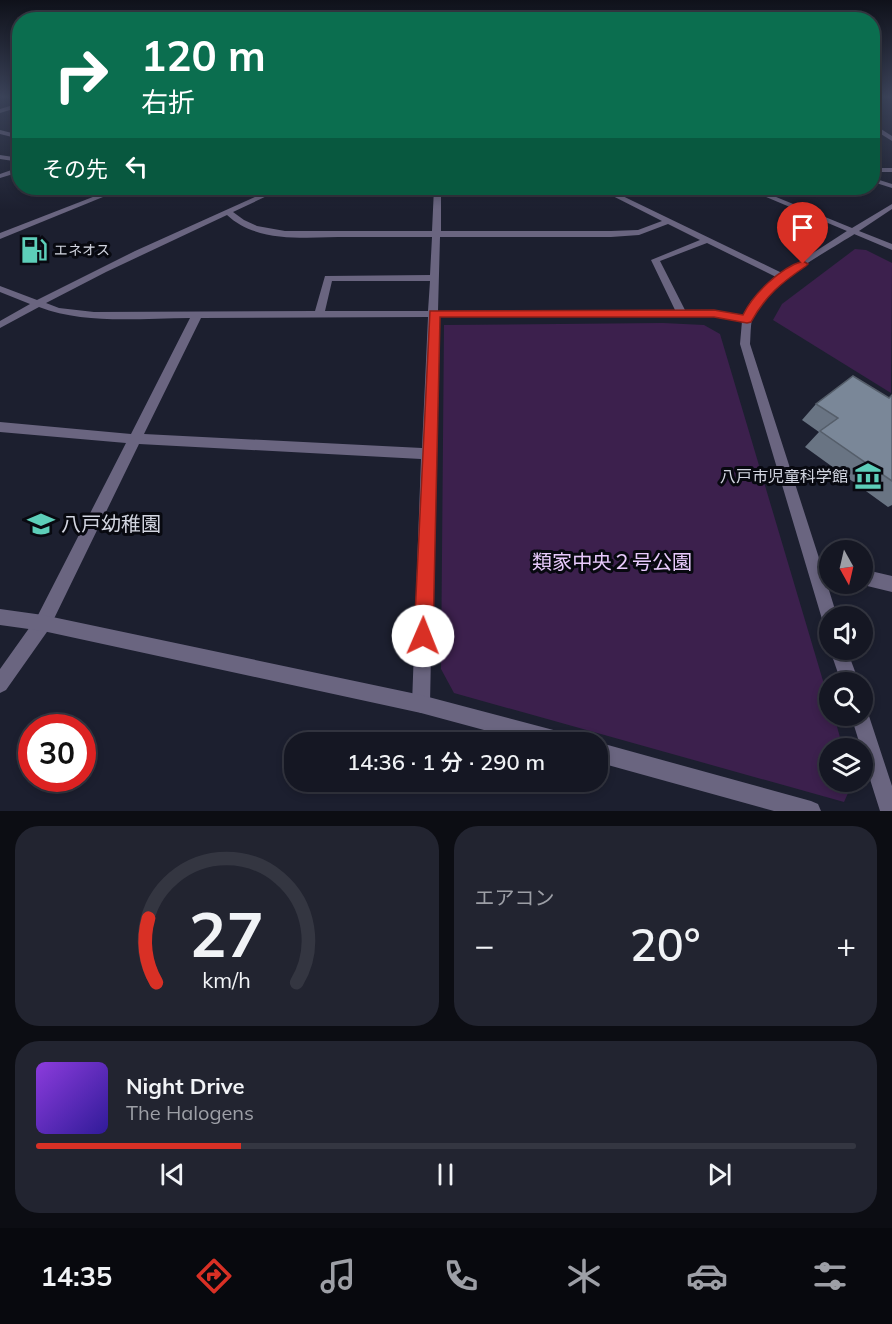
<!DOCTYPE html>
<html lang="ja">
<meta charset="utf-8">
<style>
body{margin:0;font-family:Mulish,"Noto Sans JP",sans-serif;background:#222430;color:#f1f3f6;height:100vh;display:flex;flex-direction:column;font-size:22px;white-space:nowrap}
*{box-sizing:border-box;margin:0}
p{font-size:20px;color:#9d9fa6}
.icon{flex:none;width:33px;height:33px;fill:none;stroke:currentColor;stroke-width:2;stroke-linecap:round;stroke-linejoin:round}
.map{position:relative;height:811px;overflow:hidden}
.drawer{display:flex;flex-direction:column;gap:15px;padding:15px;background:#0c0d13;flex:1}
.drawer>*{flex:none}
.guide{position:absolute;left:12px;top:12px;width:868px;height:183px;border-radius:24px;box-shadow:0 3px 9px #0003,0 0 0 2px #343641;background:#0b6e4f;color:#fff;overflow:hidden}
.needle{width:39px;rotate:172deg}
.controls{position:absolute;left:819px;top:540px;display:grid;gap:12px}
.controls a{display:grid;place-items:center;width:54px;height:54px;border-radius:50%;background:#151723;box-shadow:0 3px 9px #0003,0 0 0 2px #343641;font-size:30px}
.speed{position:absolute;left:18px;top:714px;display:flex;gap:12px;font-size:30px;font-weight:700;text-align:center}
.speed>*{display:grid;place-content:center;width:78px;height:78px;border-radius:50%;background:#151723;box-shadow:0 3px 9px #0003,0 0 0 2px #343641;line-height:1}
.speed .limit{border:9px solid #d22;background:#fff;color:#111}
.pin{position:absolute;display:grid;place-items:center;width:51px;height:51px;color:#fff;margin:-62px -26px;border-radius:50% 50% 50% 0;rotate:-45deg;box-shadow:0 0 6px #0007}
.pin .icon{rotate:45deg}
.me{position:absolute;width:66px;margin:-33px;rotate:1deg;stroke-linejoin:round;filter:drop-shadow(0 0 4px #0008)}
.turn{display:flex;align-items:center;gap:21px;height:126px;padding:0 30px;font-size:27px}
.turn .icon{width:78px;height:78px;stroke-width:2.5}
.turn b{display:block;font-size:42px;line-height:51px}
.then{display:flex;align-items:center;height:57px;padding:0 30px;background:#0003;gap:12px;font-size:22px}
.big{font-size:45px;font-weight:600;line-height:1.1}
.drawer .tile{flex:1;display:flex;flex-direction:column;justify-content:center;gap:9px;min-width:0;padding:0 21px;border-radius:24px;background:#222430}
.drawer .dial{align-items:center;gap:0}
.dial svg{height:156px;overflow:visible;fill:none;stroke:#343641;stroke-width:7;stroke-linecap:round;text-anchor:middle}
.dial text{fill:#f1f3f6;stroke:none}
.song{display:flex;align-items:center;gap:18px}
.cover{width:72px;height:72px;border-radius:9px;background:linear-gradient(135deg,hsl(270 70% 55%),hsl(250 70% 35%))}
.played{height:6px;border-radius:3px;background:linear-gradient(90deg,#d93025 25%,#343641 25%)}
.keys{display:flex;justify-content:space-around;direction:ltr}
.heat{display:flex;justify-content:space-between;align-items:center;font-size:33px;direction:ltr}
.drawer .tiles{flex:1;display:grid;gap:15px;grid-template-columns:1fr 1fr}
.tile:last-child{grid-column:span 2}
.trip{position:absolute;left:284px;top:732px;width:324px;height:60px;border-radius:24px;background:#151723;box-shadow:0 3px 9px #0003,0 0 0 2px #343641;font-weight:600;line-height:60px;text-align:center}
.tab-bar{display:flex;height:96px;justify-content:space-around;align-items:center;background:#08090e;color:#9d9fa6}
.tab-bar .icon{width:42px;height:42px}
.tab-bar .on{color:#d93025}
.tab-bar b{font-size:27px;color:#f1f3f6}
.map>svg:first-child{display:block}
.green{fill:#3c204d}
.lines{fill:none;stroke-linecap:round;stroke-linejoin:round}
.minor{fill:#6a6580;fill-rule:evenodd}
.tertiary{fill:#6a6580;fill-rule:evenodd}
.wall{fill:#697483}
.shaded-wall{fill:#555e6a}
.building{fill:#7a8798;stroke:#555e6a;stroke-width:1.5}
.route{fill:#d93025;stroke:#8d1f18;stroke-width:1.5}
.labels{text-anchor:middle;stroke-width:6;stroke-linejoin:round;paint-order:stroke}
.far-poi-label{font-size:14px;fill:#d2d5e0;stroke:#080910;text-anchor:start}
.poi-label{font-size:16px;fill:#d2d5e0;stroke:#080910;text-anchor:end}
.near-poi-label{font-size:20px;fill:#d2d5e0;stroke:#080910;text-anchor:start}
.near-park-label{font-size:20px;fill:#e8cafc;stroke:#080910}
</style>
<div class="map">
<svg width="892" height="811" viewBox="0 0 892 811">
<rect width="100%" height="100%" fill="#1c1f2f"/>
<g class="green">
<polygon points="855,249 866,250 892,263 891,393 773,320 782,304"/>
<polygon points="663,323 704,325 720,334 829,701 830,716 834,716 843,748 830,748 830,782 853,782 844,802 454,693 441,669 444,325"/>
</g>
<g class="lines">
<g class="minor">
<polygon points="20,103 20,107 0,113 0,109"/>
<polygon points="0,130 20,135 20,139 0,134"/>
<polygon points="0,155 20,158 20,162 0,159"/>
<polygon points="20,167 20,172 0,178 0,174"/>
<rect x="873" y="168" width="19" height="4"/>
<polygon points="873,178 892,184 892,188 873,182"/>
<path d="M275 188H284L233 212 244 220 257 226 285 231H432L434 188H441V231H611L638 230 662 221 597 188H606L782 273 850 229H856V233C830 250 771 281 756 308 750 318 751 332 750 344L819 558 830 560V575L824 574 837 616H830V627L824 625 822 619 740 344 742 321 714 316 438 317 430 704 427 710 421 713 415 710 412 704 421 459 139 444 49 629 6 690 0 693V669L37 617 126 443 0 432V422L131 434 190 318C141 318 86 325 39 307L0 328V321L30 304 0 292V286L37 300 135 251ZM227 215C258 244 308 237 348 237 376 237 404 237 432 237L430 275 325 276 315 311 94 312 59 308 46 303 106 272ZM668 224 700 240 651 260 675 310 438 311 440 237H611L639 235ZM707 243 776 277 751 301 743 315 714 310H685L660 261ZM332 281H430L428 311H325ZM428 317 422 448 144 434 201 318Z"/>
<polygon points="862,569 892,576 892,592 859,584 862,584"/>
<polygon points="830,650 847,650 859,682 841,682"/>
<polygon points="862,708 867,709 869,716 892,786 892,811 880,811 862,754 862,748 861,748 851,716 862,716"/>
</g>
<g class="tertiary">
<polygon points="873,124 892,136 892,141 873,129"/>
<polygon points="116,188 125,188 0,239 0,233"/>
<polygon points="745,188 754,188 852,228 892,204 892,209 859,231 892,244 892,250"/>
<polygon points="0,609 43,615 421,695 561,732 568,735 571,742 528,742 421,713 43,631 0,625"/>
<polygon points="597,742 811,801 818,804 821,811 774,811 597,762"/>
</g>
</g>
<g class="wall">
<polygon points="186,188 210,188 196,193"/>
<polygon points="892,395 892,505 888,507 805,447 819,432 802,420 816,404 889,398"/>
</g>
<polygon class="shaded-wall" points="193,188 210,188 196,193"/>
<polygon class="building" points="853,376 889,398 892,395 892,481 820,431 838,418 816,404"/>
<linearGradient id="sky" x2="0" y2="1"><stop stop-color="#0f111a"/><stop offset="0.46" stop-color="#3a4258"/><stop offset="1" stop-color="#3a4258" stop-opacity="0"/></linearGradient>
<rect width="892" height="210" fill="url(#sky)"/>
<path class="route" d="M803 261 808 264 806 266C781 283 766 295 751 322L747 323 714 317H440L433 636 430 643 423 646 416 643 414 636 430 311 714 310 743 315C753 294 780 268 803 261Z"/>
<defs>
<symbol id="fuel-bare" viewBox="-9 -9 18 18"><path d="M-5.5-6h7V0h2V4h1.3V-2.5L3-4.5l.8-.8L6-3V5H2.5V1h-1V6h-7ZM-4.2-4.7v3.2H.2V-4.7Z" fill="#5dceb9" stroke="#080910" stroke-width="2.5" paint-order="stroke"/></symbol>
<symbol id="museum-bare" viewBox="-9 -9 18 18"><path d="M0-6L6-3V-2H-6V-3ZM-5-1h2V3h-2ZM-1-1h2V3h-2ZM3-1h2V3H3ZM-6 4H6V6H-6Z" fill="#5dceb9" stroke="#080910" stroke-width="2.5" paint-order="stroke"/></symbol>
<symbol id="school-bare" viewBox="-9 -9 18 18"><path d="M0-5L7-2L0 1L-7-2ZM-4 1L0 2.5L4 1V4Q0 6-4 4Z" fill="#5dceb9" stroke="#080910" stroke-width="2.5" paint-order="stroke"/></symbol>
</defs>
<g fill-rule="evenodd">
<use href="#fuel-bare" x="15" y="231" width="38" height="38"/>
<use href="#museum-bare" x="849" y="457" width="38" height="38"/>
<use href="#school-bare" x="22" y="505" width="38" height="38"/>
</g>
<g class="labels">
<g class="far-poi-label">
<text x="54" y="255">エネオス</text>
</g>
<g class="poi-label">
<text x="848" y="482">八戸市児童科学館</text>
</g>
<g class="near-poi-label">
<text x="61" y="531">八戸幼稚園</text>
</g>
<g class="near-park-label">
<text x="612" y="569">類家中央２号公園</text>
</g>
</g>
</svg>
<div class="controls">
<a><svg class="needle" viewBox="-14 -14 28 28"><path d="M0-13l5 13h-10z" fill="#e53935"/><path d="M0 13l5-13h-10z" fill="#9d9fa6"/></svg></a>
<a><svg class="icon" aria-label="sound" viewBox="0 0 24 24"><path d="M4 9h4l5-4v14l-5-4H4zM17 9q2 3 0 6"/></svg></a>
<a><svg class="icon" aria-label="search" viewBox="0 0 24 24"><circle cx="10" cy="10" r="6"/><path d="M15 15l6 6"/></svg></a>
<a><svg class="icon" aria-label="layers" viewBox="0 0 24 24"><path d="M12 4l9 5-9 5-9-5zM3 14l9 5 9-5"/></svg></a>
</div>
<div class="speed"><div class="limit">30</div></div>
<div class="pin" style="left:803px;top:264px;background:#d93025"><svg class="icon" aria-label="arrive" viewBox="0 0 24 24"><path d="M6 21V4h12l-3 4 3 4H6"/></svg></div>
<svg class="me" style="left:423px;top:636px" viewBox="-20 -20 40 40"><circle r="19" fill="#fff"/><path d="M0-13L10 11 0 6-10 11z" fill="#d93025"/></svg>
<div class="trip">14:36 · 1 分 · 290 m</div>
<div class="guide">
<div class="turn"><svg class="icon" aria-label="right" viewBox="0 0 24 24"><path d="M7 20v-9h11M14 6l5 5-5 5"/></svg><div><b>120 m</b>右折</div></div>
<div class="then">その先<svg class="icon" aria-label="left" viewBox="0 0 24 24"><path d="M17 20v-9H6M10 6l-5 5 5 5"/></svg></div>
</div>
</div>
<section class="drawer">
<div class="tiles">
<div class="tile dial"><svg viewBox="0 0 100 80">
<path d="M14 69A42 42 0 1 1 86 69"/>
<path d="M14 69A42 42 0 0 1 10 36" stroke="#d93025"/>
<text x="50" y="56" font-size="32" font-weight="700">27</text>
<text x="50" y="72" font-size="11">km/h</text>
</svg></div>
<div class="tile"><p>エアコン</p>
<div class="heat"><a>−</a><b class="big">20°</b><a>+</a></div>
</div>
<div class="tile">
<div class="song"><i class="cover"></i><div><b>Night Drive</b><p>The Halogens</p></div></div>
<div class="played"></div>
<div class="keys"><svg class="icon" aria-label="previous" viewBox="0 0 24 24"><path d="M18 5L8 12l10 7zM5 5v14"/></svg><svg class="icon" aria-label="pause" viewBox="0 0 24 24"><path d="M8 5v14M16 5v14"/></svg><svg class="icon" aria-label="next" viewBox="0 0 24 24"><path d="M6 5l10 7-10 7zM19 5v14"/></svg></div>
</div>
</div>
</section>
<nav class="tab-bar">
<b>14:35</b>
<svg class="icon on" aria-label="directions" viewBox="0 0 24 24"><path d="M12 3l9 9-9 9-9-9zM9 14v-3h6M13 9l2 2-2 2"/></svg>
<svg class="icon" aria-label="music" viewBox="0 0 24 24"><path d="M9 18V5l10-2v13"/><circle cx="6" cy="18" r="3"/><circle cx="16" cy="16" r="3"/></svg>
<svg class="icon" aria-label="phone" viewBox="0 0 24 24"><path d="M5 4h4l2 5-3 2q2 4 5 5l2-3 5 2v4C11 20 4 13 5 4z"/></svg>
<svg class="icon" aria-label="climate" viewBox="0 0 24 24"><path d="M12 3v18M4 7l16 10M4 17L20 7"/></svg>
<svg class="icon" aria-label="car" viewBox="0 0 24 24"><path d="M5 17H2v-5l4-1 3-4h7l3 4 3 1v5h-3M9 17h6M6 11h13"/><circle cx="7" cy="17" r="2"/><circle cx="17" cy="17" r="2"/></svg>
<svg class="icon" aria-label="filters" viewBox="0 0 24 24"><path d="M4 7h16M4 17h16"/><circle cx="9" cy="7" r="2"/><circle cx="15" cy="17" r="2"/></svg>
</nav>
